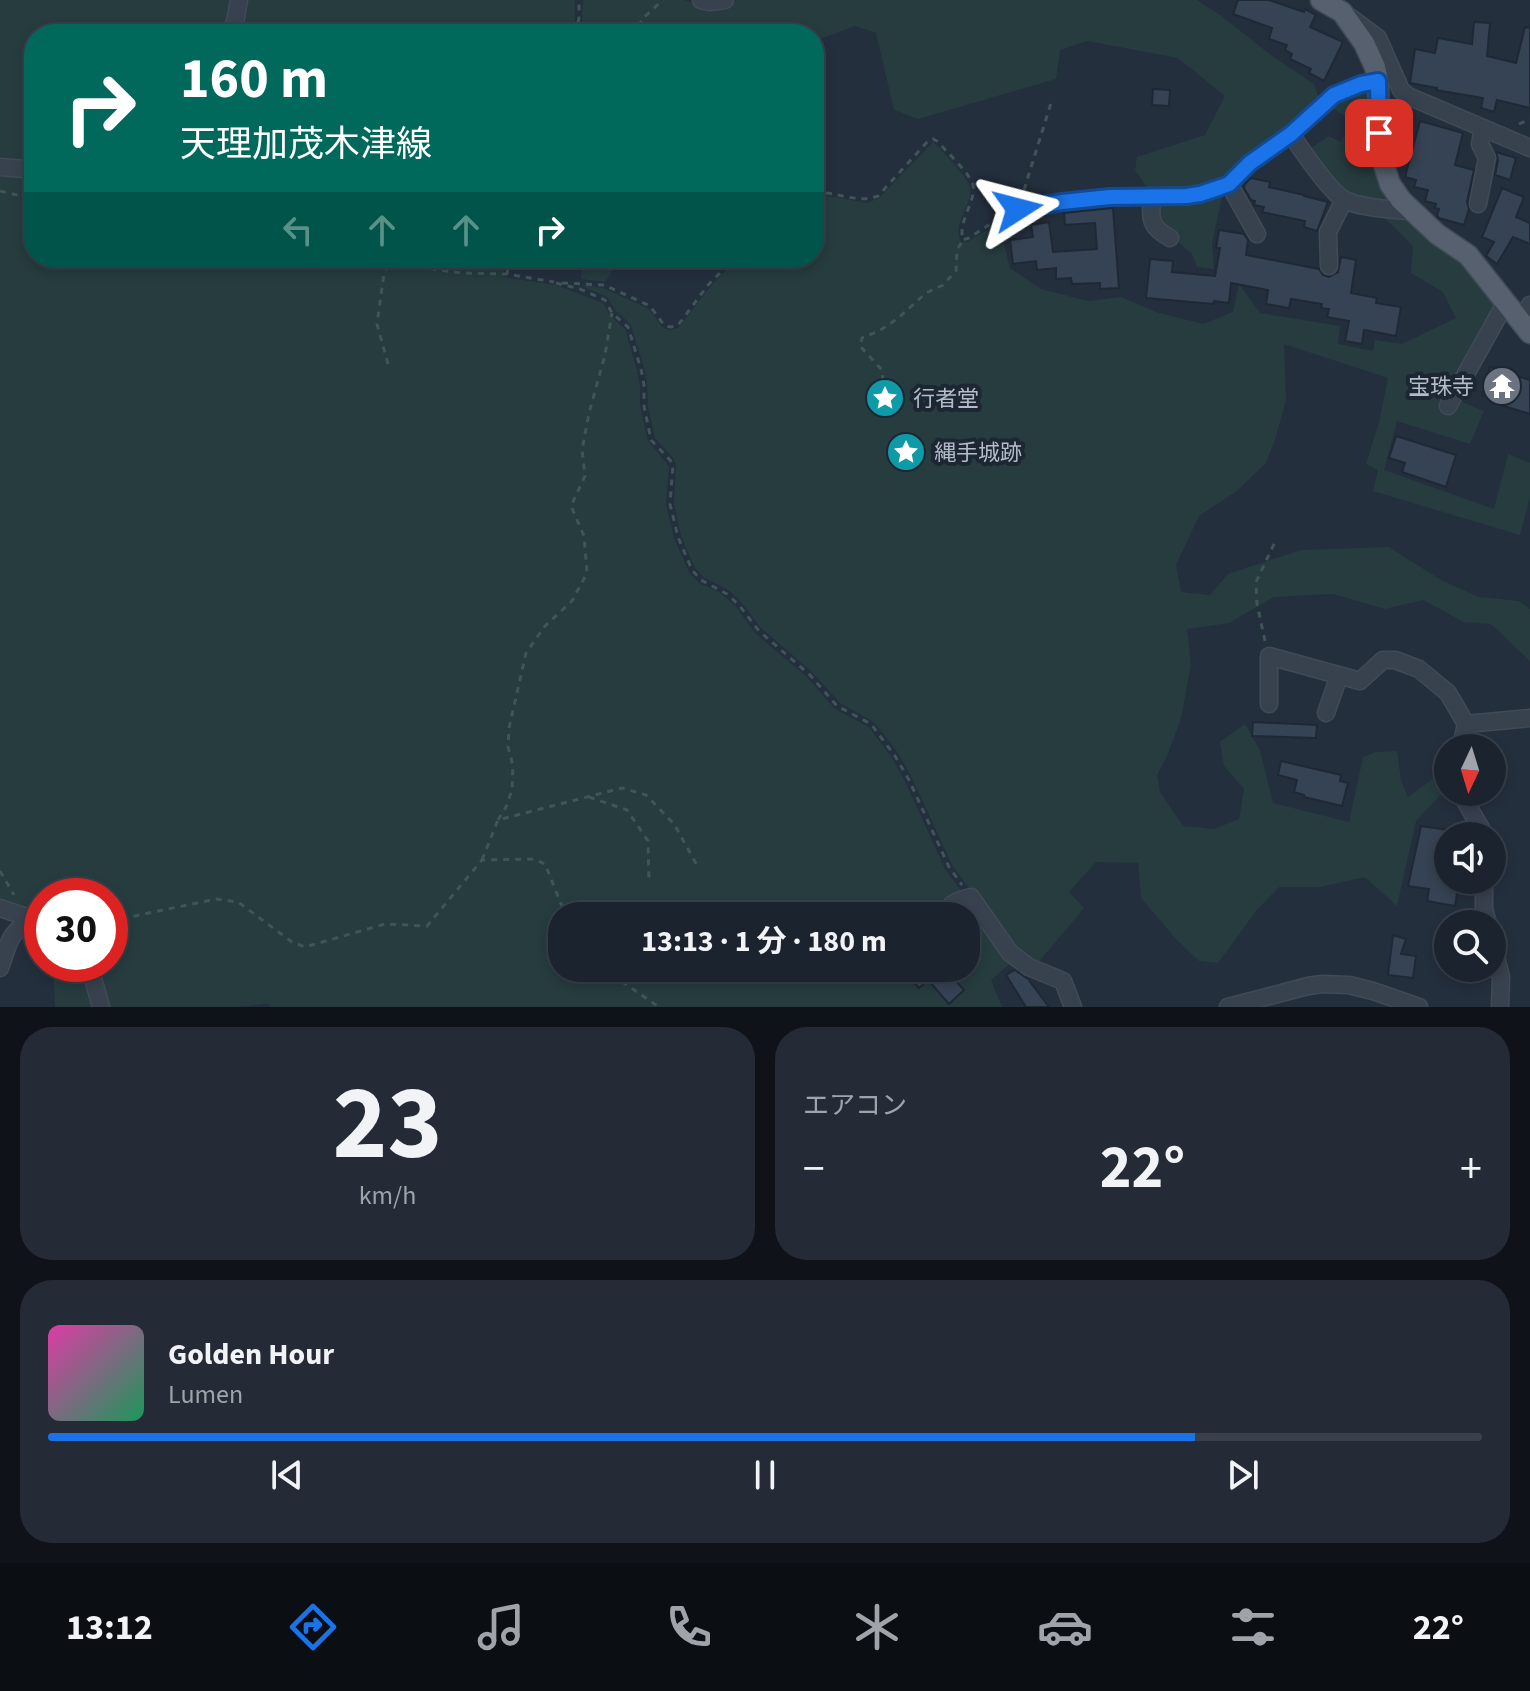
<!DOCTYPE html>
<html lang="ja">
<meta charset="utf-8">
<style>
body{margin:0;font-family:"Source Sans 3","Noto Sans JP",sans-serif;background:#242b36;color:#f1f3f6;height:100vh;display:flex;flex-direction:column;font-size:30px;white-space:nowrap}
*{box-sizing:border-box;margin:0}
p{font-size:26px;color:#a0a4aa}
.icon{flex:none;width:44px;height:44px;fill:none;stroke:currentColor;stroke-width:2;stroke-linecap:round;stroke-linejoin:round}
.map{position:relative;height:1007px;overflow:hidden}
.sheet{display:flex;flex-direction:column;gap:20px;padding:20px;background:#0f1319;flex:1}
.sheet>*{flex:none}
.guide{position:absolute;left:24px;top:24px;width:800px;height:244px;border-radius:32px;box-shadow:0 4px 12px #0003,0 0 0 2px #39404a;background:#00695c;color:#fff;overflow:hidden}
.needle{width:52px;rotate:184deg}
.buttons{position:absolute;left:1434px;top:734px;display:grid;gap:16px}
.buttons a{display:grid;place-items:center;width:72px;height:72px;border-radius:50%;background:#1b232e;box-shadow:0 4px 12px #0003,0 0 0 2px #39404a;font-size:40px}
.speed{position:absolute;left:24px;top:878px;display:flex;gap:16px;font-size:40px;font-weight:700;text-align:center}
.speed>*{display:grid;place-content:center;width:104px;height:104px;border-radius:50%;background:#1b232e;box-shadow:0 4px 12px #0003,0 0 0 2px #39404a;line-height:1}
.speed .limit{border:12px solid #d22;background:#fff;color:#111}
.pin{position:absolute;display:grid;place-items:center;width:68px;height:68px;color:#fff;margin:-34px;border-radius:16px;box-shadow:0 4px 12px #0006}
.me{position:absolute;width:88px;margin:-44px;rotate:81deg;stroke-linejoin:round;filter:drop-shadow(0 0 6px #0008)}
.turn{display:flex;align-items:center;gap:28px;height:168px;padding:0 24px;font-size:36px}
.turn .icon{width:104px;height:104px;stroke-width:2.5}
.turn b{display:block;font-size:56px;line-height:68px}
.lanes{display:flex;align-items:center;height:76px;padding:0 24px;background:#0003;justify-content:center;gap:40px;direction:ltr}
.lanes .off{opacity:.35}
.big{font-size:60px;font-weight:700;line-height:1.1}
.sheet .widget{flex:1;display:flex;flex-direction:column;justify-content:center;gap:12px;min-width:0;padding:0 28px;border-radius:32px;background:#242b36}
.sheet .dial{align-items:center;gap:0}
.dial b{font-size:104px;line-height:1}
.song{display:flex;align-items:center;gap:24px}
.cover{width:96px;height:96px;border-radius:12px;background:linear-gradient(135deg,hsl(320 70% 55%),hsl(150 70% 35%))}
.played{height:8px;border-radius:4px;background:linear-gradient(90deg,#1a73e8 80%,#39404a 80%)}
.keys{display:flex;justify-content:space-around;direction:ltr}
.heat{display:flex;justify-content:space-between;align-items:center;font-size:44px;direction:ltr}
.sheet .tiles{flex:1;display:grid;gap:20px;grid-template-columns:1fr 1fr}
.widget:last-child{grid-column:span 2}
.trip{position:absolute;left:548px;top:902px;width:432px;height:80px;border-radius:32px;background:#1b232e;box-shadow:0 4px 12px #0003,0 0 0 2px #39404a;font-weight:700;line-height:80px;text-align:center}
.dock{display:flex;height:128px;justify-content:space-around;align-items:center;background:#0b0e12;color:#a0a4aa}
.dock .icon{width:56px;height:56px}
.dock .current{color:#1a73e8}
.dock b{font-size:36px;color:#f1f3f6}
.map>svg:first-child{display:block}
.green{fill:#263c3f;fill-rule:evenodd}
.building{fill:#364354;stroke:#1f2835;stroke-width:2}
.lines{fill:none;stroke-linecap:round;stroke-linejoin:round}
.minor-casing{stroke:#414a57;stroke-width:19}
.major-casing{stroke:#414a57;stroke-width:23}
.path{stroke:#3f5557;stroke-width:3;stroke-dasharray:6 6;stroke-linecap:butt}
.minor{stroke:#38414e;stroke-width:16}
.major{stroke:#56606e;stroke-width:20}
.route-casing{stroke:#114b97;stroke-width:20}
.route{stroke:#1a73e8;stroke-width:14}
.labels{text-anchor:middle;stroke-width:8;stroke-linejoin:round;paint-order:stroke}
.poi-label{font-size:22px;fill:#b4bcc9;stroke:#1d2633;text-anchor:start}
</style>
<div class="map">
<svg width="1530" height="1007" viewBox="0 0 1530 1007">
<rect width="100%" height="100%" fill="#242f3e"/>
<g class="green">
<polygon points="0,0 234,0 223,34 34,34 34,160 0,162"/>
<path d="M244 0H575C575 11 577 25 570 34H235Z"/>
<polygon points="583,0 684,0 708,7 723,6 738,0 1197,0 1220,15 1275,58 1314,84 1320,101 1220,184 1152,194 1135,170 1137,157 1205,135 1225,96 1178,58 1087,41 1060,50 1056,79 918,119 894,110 876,33 855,26 814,41 814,34 580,34 582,19"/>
<polygon points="1362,88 1369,95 1374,167 1393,205 1346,196 1307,151 1329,136 1341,142 1352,121 1328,105"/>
<path d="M933 142C940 148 968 178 970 186 974 205 951 223 961 242H967L999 223 1010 268 1041 289 1088 301 1121 297 1159 313 1203 324 1233 312 1239 284 1260 313 1340 326 1338 344 1373 351 1375 340 1402 344 1456 318 1443 292 1411 273 1413 246 1378 211 1404 215 1462 261 1497 300 1480 337 1448 396 1484 411 1470 444 1397 421 1384 470 1494 509 1508 454 1530 463V497L1520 535 1373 491 1378 470 1366 464 1379 422 1388 378 1284 344 1286 400 1275 440 1266 463 1237 491 1199 516 1176 565 1181 592 1210 595 1228 574 1301 550 1389 547 1441 580 1479 597 1519 601 1530 609V661L1491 624 1464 622 1423 600 1385 609 1333 594 1274 597 1229 623 1187 629 1191 664 1181 719 1167 756 1157 775 1160 792 1183 826 1214 829 1239 819 1244 789 1224 766 1220 742 1245 724 1260 750 1273 803 1349 822 1363 757 1376 752 1397 751 1401 780 1408 797 1448 768V787L1416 821 1397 906 1365 877 1320 887H1279L1256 911 1218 963 1199 961 1175 938 1141 898 1138 863 1096 862 1069 892 1084 908 1036 965 1018 955 952 865 912 778 898 753 874 722 840 703 812 672 761 628 741 602 730 591 703 577 695 568 681 536 674 504 676 465 673 458 655 438 648 406 647 385 644 368 631 325 616 311 607 297 580 285 603 288 649 309 662 327 669 330 678 328 710 287 726 270 745 258H814V197L824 195 867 203 879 198Z"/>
<path d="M34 171V258H505L503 277 556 285 603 303 610 315 625 329 637 370 640 386V406L648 441 669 466 666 504 674 538 689 572 699 583 719 592 725 597 736 607 756 634 807 677 835 709 869 727 892 758 905 781 945 869 1013 961 991 980 1002 1007H271L267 1004 238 1007H108L95 964H110V896H42V916L0 901V172ZM562 916H966V968H562Z"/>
<polygon points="1223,191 1212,244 1214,269 1197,267 1192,254 1168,233 1158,220 1157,201"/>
<polygon points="582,258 621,258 605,282 581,279"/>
<polygon points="53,964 81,964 95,1007 55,1007"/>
</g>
<g class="building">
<polygon points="1238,0 1269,0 1304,12 1305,9 1316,15 1310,27 1343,42 1324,81 1309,73 1311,69 1290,59 1292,54 1285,50 1287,45 1269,39 1272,28 1233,14"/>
<polygon points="1474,22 1490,23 1487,56 1516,63 1525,27 1530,28 1530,108 1497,100 1494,112 1481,108 1483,98 1436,90 1437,88 1410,83 1415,49 1435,53 1438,38 1472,44"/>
<polygon points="1153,89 1170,90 1169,106 1152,105"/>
<polygon points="1392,110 1407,111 1406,126 1392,125"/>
<polygon points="1420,121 1463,133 1455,165 1474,170 1467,202 1469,209 1464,225 1439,218 1437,216 1439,209 1435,208 1436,204 1425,201 1428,190 1414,187 1416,180 1405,177"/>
<polygon points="1496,152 1516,158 1510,180 1495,175 1498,160"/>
<polygon points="1251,178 1270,182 1269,187 1304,195 1304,196 1328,202 1317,231 1304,227 1305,221 1262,212 1264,207 1254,205 1255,201 1251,200 1244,188 1245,184"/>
<polygon points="1502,188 1524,197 1516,217 1530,223 1530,244 1513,237 1497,264 1486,256 1494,242 1482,237"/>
<polygon points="1113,208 1119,288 1100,289 1100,283 1072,284 1071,278 1056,279 1056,268 1037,270 1036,261 1013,264 1010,240 1033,237 1031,225 1049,222 1053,252 1097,249 1095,223 1065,225 1064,213"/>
<polygon points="1219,230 1244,234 1248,240 1246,255 1319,269 1323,275 1329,277 1338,272 1341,257 1356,260 1351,293 1377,298 1376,303 1401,307 1396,336 1364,330 1362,344 1345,341 1349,321 1327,317 1329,309 1321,308 1322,304 1291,299 1289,308 1266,304 1268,290 1231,283 1229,303 1214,301 1213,304 1146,298 1150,259 1173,261 1172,272 1215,276 1220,248 1216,248"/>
<polygon points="1490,367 1514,372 1514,375 1530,380 1530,414 1491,402 1492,398 1482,395"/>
<polygon points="1396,436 1456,455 1446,487 1402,472 1405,463 1389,458"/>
<polygon points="1253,722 1317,725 1316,738 1252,736"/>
<polygon points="1281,761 1341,775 1340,781 1348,783 1342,806 1304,797 1304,795 1294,792 1297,780 1278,775"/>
<polygon points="1421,826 1448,830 1448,880 1459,880 1455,906 1427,901 1429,889 1408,886"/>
<polygon points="1393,935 1406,939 1401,954 1416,956 1413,978 1388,975"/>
<polygon points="901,968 944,968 964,990 949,1004 928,980 919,988"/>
<polygon points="1015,970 1028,979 1049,1007 1026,1007 1006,975"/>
</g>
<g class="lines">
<defs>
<g id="minor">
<polyline points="701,0 709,2 725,0"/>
<polyline points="1350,17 1378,38 1401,90 1408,96 1530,148"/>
<polyline points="229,34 235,22 239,0"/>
<path d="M1291 134C1301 149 1329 190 1343 199 1358 208 1395 210 1413 211"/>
<polyline points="0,167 24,169 34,166"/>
<polyline points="1229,184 1257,234"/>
<path d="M1152 198C1150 220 1150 227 1170 238"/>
<polyline points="1478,204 1487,158 1480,144 1483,128"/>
<polyline points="1018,209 1062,202 1110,197 1186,196 1200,194 1221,187 1229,184 1250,163 1291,134 1334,95 1361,84 1378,81"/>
<polyline points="1329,266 1328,232 1344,200"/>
<polyline points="1520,322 1530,305"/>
<polyline points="1448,406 1506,302"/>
<polyline points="1269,704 1269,656 1360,681 1383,660 1395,660 1419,669 1448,693 1466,724"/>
<polyline points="1326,713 1339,676"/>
<polyline points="1461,748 1466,724 1530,718"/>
<polyline points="1460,792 1483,832 1483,836"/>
<polyline points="1484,880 1484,909 1488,924"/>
<polyline points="0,908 36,920"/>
<path d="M942 916C950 904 956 900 971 897L1010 953 1029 967 1063 981 1073 1007"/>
<polyline points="1492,941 1501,977 1500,1007"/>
<polyline points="89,964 101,1007"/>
<path d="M0 968C9 943 8 932 34 919"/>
<polyline points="958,968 959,970"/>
<polyline points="1228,1007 1308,986 1322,984 1349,985 1373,991 1419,1007"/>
</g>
<polyline id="major" points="1321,0 1342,12 1364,43 1375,67 1378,81 1379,150 1390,184 1401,200 1437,234 1468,255 1530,333"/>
</defs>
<use href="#minor" class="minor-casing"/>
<use href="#major" class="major-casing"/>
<g class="path">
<polyline points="575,34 579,18 579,0"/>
<polyline points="616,34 639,26 642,19 663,0"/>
<polyline points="1519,124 1530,119"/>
<polyline points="1024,190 1051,103"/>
<polyline points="0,191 34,199"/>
<path d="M814 194C836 189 854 205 878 196L928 141 933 139 937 141C946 151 967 171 972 182 979 199 957 220 963 240L969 238 1004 215"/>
<polyline points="248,258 264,261 277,258"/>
<polyline points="396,258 426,268 461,273 507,274 554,282"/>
<polyline points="507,274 509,258"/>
<polyline points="556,283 580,289 605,300 612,313 628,327 641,369 644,385 644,406 651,440 670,460 673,465 670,504 678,537 692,570 701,580 727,594 739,605 759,631 810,675 837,706 871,724 895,756 909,780 949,867 962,885"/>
<polyline points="562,283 604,285 650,306 664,325 670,327 677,326 682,320 708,285 725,268 741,258"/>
<polyline points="388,364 377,324 384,273 391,258"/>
<polyline points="884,393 882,370 860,346 862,338 879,331 897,319 926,293 943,285 956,271 957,250 963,240"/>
<polyline points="1265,641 1257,604 1256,582 1275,542"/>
<polyline points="589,797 627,810 648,841 649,881"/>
<polyline points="498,820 506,807 512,790 513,766 508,747 509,728 526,653 545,626 572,601 587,573 584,536 571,506 585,476 582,450 589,413 605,355 612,313"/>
<polyline points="482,860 498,820 622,788 646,795 674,824 698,867"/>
<polyline points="0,871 14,895"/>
<polyline points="110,917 120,919 216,899 238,902 292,942 305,947 385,924 427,926 482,860 534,859 545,864 566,916"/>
<polyline points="602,968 659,1007"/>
</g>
<use href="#minor" class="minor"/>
<use href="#major" class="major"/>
</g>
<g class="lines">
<defs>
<polyline id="route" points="1018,209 1062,202 1110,197 1186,196 1200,194 1221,187 1229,184 1250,163 1291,134 1334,95 1361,84 1378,81 1379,133"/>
</defs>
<use href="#route" class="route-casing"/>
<use href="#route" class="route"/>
</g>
<defs>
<symbol id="temple-disc" viewBox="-11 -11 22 22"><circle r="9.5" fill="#6b7280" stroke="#1d2633"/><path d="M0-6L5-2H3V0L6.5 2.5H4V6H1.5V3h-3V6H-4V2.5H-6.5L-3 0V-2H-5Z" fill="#fff"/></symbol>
<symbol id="sight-disc" viewBox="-11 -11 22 22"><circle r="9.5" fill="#0f9aa8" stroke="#1d2633"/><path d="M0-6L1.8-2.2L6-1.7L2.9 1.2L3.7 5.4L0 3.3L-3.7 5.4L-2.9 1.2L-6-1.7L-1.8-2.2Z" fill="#fff"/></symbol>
</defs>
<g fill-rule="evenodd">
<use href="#temple-disc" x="1480" y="364" width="44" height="44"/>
<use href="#sight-disc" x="863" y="376" width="44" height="44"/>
<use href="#sight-disc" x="884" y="430" width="44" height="44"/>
</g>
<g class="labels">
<g class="poi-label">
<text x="1474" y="394" text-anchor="end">宝珠寺</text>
<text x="913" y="406">行者堂</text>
<text x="934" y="460">縄手城跡</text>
</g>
</g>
</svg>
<div class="buttons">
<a><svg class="needle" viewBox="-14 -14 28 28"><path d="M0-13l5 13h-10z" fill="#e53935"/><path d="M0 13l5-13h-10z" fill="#a0a4aa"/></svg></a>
<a><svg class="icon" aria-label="sound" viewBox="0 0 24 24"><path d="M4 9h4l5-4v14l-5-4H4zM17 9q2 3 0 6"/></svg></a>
<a><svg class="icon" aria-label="search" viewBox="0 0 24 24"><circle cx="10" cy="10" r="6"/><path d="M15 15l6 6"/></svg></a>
</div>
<div class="speed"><div class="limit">30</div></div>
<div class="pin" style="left:1379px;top:133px;background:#d93025"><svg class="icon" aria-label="arrive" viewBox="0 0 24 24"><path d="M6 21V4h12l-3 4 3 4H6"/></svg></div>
<svg class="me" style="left:1018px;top:209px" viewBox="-20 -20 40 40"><path d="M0-17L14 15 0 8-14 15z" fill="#1a73e8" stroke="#fff" stroke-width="4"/></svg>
<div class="trip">13:13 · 1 分 · 180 m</div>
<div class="guide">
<div class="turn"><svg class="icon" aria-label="right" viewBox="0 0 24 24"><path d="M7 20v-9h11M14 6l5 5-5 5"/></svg><div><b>160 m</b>天理加茂木津線</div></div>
<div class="lanes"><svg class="icon off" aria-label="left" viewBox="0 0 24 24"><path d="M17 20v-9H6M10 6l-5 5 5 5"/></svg><svg class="icon off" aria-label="ahead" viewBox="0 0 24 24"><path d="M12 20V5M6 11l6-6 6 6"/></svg><svg class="icon off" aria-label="ahead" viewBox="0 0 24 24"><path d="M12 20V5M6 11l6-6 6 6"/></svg><svg class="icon" aria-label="right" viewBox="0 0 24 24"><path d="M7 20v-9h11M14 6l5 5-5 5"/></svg></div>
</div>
</div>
<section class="sheet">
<div class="tiles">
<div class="widget dial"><b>23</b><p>km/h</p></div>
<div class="widget"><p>エアコン</p>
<div class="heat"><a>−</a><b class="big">22°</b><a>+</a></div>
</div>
<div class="widget">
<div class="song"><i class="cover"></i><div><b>Golden Hour</b><p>Lumen</p></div></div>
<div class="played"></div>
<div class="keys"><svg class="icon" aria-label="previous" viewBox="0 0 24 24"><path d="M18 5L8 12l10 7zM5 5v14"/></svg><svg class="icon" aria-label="pause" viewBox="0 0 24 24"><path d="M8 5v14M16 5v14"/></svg><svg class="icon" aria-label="next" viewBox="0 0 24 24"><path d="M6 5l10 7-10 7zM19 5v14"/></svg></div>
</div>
</div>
</section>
<nav class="dock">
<b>13:12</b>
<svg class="icon current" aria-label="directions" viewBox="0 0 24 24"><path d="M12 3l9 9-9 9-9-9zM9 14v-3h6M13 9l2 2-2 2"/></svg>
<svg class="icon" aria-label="music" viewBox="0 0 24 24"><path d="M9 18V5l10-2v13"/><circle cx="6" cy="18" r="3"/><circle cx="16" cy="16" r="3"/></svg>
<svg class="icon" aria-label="phone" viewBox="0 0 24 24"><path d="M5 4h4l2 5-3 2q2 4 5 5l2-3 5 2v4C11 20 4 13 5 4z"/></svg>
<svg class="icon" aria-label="climate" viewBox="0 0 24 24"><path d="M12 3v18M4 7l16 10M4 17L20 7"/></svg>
<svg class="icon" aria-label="car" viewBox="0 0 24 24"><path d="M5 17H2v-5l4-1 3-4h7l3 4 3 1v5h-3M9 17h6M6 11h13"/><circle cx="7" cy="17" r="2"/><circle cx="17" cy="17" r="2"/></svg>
<svg class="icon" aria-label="filters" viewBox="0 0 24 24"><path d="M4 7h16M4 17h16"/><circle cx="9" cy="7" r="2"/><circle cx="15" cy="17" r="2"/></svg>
<b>22°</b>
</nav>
